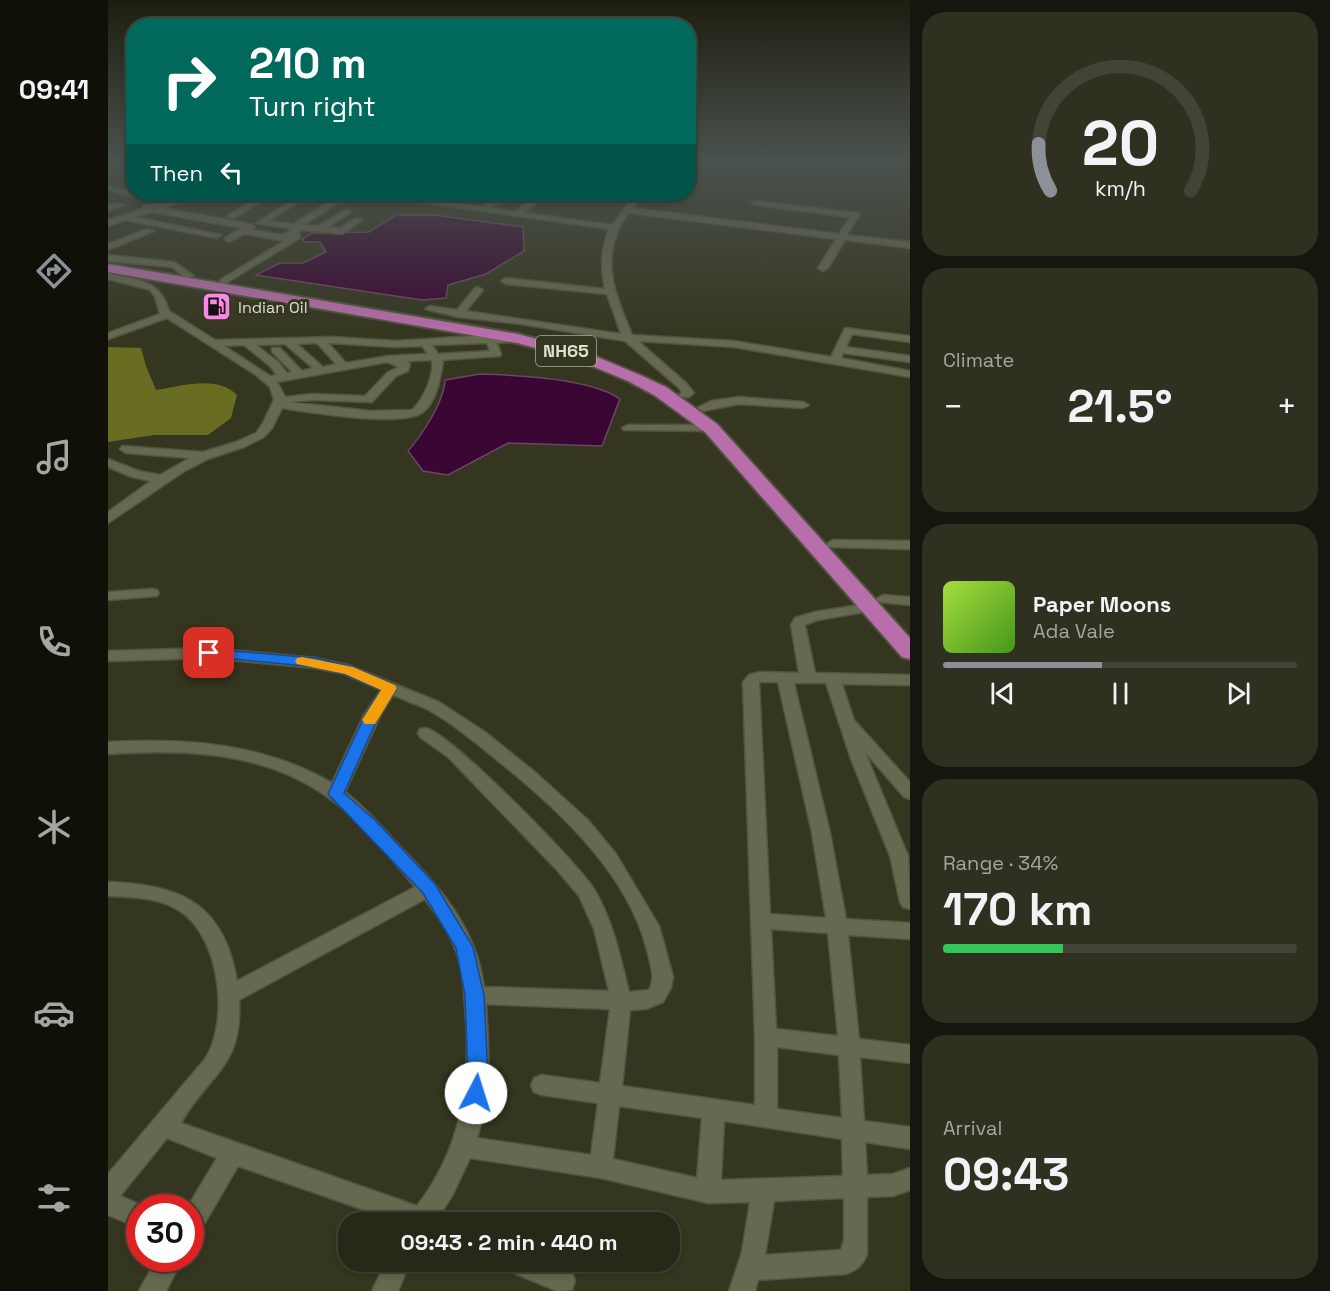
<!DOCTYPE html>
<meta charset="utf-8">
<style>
body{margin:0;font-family:"Space Grotesk",sans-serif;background:#2f3020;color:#f1f3f6;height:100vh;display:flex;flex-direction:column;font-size:22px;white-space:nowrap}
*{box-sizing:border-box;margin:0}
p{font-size:20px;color:#a4a6a1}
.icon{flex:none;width:33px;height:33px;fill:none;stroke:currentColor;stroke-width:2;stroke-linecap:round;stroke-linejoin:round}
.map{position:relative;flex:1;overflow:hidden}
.details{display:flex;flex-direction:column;gap:12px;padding:12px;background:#15160d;width:420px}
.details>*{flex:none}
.hud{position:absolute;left:18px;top:18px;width:570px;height:183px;border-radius:24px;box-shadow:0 3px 9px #0003,0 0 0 2px #434436;background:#00695c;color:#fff;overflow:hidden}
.speed{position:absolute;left:18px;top:1194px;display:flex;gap:12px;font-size:30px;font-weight:700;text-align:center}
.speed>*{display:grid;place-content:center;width:78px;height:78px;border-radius:50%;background:#272817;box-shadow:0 3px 9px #0003,0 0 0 2px #434436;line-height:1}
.speed .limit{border:9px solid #d22;background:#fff;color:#111}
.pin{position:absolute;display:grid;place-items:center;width:51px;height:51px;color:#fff;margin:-26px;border-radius:12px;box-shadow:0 3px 9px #0006}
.me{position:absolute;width:66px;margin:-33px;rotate:5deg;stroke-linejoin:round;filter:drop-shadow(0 0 4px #0008)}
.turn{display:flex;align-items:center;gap:21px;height:126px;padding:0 24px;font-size:27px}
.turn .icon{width:78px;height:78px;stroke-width:2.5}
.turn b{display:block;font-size:42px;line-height:51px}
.then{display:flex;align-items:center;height:57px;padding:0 24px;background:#0003;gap:12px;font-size:22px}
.big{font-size:45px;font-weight:700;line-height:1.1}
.details .card{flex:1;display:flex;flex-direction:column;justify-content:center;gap:9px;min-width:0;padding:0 21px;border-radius:24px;background:#2f3020}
.details .dial{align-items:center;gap:0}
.dial svg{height:156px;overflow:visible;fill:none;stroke:#434436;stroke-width:7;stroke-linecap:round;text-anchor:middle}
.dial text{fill:#f1f3f6;stroke:none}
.song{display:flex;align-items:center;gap:18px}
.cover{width:72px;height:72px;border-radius:9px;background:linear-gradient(135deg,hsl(80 70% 55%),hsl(100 70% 35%))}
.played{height:6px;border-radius:3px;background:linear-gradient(90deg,#8c9099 45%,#434436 45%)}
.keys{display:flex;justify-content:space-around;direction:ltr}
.heat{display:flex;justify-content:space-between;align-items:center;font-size:33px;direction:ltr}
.charge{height:9px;border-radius:4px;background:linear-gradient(90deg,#34c759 34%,#434436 0)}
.trip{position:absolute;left:230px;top:1212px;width:342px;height:60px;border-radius:24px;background:#272817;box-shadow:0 3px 9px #0003,0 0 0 2px #434436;font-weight:700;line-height:60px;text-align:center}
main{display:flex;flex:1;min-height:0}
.tab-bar{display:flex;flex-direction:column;width:108px;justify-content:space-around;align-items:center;background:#101009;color:#a4a6a1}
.tab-bar .icon{width:42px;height:42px}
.tab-bar .selected{color:#8c9099}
.tab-bar b{font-size:27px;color:#f1f3f6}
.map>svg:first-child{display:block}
.forest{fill:#686d21}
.water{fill:#3a0634;stroke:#6b4763;stroke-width:1.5}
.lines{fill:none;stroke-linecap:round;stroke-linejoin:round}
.minor-casing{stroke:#525340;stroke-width:3}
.highway-casing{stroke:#525340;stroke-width:4}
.minor{fill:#666950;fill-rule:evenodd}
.highway{fill:#b86eab;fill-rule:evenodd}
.route{fill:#1a73e8;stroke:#114b97;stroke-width:1.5}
.slow{fill:#f59e0b}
.labels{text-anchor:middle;stroke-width:6;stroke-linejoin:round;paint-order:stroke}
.far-poi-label{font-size:16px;fill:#dddfd1;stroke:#34361f;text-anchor:start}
.shield{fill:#34361f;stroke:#aaac9c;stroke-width:1.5}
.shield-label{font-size:18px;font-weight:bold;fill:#dddfd1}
</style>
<main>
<nav class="tab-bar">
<b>09:41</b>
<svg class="icon selected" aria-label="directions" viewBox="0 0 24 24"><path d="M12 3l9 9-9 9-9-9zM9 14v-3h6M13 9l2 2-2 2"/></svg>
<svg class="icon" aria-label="music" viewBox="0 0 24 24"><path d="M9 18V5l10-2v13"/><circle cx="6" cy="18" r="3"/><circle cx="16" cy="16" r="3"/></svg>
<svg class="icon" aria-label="phone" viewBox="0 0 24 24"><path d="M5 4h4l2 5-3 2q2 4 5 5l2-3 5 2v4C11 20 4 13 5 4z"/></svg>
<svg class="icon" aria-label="climate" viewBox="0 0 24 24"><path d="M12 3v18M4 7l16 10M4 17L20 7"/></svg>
<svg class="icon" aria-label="car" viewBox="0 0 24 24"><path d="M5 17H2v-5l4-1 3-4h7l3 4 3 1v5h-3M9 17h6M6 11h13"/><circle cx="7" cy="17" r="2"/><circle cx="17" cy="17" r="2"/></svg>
<svg class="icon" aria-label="filters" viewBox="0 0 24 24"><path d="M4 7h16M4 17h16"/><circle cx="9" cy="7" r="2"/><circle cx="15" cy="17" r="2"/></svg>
</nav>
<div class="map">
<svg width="802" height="1291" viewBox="0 0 802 1291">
<rect width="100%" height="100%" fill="#34361f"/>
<path class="forest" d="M0 347 33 348 38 366 48 390C75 386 108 375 129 395L123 418 100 435H46L0 442Z"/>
<g class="water">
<polygon points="288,215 326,215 415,227 416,251 378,274 340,285 338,298 314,300 148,275 172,263 195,263 218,252 212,242 196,242 195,239 204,233 261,232"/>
<path d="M372 374C409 375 483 378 512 399L494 446 400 443 340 475 315 471 300 451C314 435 336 402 337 380Z"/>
</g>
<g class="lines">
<defs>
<g id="minor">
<polygon points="0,162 26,167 26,171 0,166"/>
<polygon points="0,186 56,202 83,194 94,194 54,208 143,224 147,227 144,230 175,235 184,229 148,223 195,194 204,194 160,221 185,224 234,194 243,194 196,225 210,226 239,209 243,211 242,213 220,227 232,228 248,218 255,220 234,234 194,230 189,233 192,234 192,238 115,285 112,284 112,280 176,241 136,234 121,242 117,239 118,237 134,228 44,212 27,217 113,235 109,238 17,220 0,226 0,220 35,209 35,206 49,204 0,190"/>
<polygon points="156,194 165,194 126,218 119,216"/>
<path d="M254 194H272L375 207 393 194H401L383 208 407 212 430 194H438L416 213 504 225 528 194H536L524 208 731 234 742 217 647 205 643 203 647 201 750 213 751 215 739 235 802 242V248L737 240 720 268 715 271 710 268 728 239 520 213C490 257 506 290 524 335L626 341 723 357 737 328 802 336V342L744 334 738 347 802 356V362L735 353 733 358 802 371V377L626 347 530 341 578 383 586 393 581 397H573L571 395 574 392 570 387 517 341 413 324 350 317 317 309 322 306 349 310 367 288 370 287 375 290 358 311 513 334 499 294 398 284 393 281 398 278 497 289C492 267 493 249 501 229Z"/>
<polygon points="8,203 15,205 0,211 0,206"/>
<polygon points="39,229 46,231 0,250 0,244"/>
<polygon points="0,255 66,262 86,276 78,278 64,267 0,261"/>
<path d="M0 273C29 281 52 278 61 311L107 340 225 337 288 341 382 335 401 336 406 339 401 342 389 343 393 354 392 356 334 360 335 362C332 379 329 401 315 412 295 428 200 412 174 408L164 428 156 437 136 447 100 459 75 472 0 523V512L43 481 24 477 0 467V459L31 471 52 475 82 458 18 453 12 449 14 446 95 452 128 442 148 433 155 423 166 400 162 387 148 375 59 318 0 339V333L52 314 47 297 42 290 0 279ZM209 343 228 364 215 367 189 344ZM220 343 288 347 314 346 320 354 280 356 238 363ZM379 343 382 351 330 354 324 345ZM177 344 205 368 194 371 172 348H164V352L184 372 179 373 170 362 148 345ZM136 345 162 366 169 375 162 376 116 346ZM324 360C326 376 316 399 304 410L263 411 181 402 204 400 264 402 288 376 300 371 302 364 299 361ZM279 362 291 367 280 372 257 396 204 394 177 397 169 382Z"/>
<polygon points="631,397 695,402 701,405 695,408 631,404 595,411 589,408 603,401"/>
<polygon points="520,425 603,425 609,428 603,431 516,430 514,428"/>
<polygon points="725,540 802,541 802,549 720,547 718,544"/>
<polygon points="44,589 49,590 51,593 49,596 0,600 0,592"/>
<polygon points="775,595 802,597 802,605 770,602 768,599"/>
<path d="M763 603 770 607 768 610 710 620 697 625 707 673 802 675V685L734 684 746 720 802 782V799L796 797 757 752 800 856 802 909 795 907 792 902 782 856 743 759 718 683H686L722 833 738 919 802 923V939L740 935 751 1039 802 1045V1063L752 1057 756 1121 802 1127V1149L757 1142 759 1175 785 1174 802 1168V1190L785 1196 759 1197V1254C755 1265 749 1270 738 1274L650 1280 647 1291H621L634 1252 642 1202 600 1203 493 1178 362 1158 344 1196 331 1216 334 1222H291L130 1166 91 1233 82 1237V1208H79L109 1158 59 1138 12 1196 40 1208H32V1228L0 1215V1174L97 1059C122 1021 112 937 72 911 51 897 24 897 0 896V882C73 885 116 903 129 981L307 887C281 856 254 821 221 798 157 751 76 749 0 754V742C78 738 155 743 224 783L257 713 273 690 236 674 207 668 101 658 0 661V651L101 648 207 658 240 665 331 702 377 732 428 773 480 820 508 854 551 926 565 977 563 988 555 1002 538 1009 522 1010 514 1086 647 1105V1037L635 682 641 675 652 672 691 673 683 625 687 618 707 612ZM651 682H670L704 833 718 918 662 914ZM285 695C296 700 308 704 319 709 344 723 367 742 389 760 449 808 520 873 539 950 542 963 548 978 541 990L521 992C512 956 505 921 486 889 469 862 344 735 318 728L312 729 310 733 312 737 340 757 449 870 471 896 486 929 501 991 376 987C368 924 328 884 287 841 271 824 256 806 237 792L273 714ZM317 899C328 914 339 929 346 946 356 969 356 994 358 1019 363 1087 352 1150 309 1206L73 1123C101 1073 135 1068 131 1000ZM663 929 720 933 730 1036 668 1029ZM378 1004 502 1009 492 1083 434 1075 426 1078 423 1085 426 1092 434 1095 490 1103 483 1155 369 1138C384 1093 381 1050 378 1004ZM669 1047 731 1055 734 1118 669 1109ZM511 1106 594 1118 589 1178 505 1159ZM616 1121 734 1139 735 1176 613 1180ZM736 1198V1240L733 1250 657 1255 666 1201Z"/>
<polygon points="49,1258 75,1258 58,1291 31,1291"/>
<polygon points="278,1262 302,1262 290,1291 264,1291"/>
<polygon points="398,1262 438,1262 464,1272 467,1281 464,1290 449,1291 401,1271"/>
</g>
<polygon id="highway" points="0,264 410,334 477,352 532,375 558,387 609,424 802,638 802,659 794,657 597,432 546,395 520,381 465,358 409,343 0,272"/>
</defs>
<use href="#minor" class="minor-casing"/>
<use href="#highway" class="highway-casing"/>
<use href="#minor" class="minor"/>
<use href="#highway" class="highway"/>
</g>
<linearGradient id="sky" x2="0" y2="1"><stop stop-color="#1d1e11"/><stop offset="0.47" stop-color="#4a524d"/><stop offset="1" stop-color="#4a524d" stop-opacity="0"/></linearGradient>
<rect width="802" height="338" fill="url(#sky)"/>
<polygon class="route" points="101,649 207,658 245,667 287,685 289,688 272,713 236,793 267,820 327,884 365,947 376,995 380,1077 375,1099 368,1102 360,1099 357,1093 360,1077 357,995 348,948 315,893 220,794 258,713 273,690 236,674 207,667 96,656 94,653 96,650"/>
<polygon class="slow" points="194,657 245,667 287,685 289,688 267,724 257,724 254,720 273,690 237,674 189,664 187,661 189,658"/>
<defs>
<symbol id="fuel-square" viewBox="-11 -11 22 22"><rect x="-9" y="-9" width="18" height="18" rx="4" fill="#fa87e6" stroke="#34361f"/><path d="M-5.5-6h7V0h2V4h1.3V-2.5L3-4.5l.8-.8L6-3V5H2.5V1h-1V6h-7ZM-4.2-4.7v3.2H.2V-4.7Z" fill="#111"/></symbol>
</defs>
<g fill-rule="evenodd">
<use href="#fuel-square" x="92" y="290" width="33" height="33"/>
</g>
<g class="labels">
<g class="far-poi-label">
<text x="130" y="313">Indian Oil</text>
</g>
<rect class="shield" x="428" y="336" width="60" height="30" rx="4.5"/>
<g class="shield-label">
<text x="458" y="357">NH65</text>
</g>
</g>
</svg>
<div class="speed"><div class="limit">30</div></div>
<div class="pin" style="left:101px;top:653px;background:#d93025"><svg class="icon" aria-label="arrive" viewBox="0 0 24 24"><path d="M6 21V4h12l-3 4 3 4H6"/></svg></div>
<svg class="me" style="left:368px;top:1093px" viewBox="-20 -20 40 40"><circle r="19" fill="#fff"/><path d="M0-13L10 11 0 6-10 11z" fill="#1a73e8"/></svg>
<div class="trip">09:43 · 2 min · 440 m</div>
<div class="hud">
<div class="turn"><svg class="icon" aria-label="right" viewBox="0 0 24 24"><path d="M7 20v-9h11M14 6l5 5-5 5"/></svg><div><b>210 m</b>Turn right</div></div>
<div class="then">Then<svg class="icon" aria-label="left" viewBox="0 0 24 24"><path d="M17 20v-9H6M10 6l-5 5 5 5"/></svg></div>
</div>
</div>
<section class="details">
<div class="card dial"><svg viewBox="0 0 100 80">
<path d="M14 69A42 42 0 1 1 86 69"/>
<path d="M14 69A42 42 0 0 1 8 45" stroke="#8c9099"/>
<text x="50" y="56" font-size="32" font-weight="700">20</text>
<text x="50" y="72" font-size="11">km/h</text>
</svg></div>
<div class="card"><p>Climate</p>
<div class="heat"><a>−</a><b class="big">21.5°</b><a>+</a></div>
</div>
<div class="card">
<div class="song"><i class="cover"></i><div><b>Paper Moons</b><p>Ada Vale</p></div></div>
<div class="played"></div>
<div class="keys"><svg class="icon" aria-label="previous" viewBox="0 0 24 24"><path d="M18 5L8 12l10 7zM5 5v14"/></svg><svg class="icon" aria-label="pause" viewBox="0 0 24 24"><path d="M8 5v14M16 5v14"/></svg><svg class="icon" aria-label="next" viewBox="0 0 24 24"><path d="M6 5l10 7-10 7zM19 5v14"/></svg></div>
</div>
<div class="card"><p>Range · 34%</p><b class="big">170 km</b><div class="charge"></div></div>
<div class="card"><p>Arrival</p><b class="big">09:43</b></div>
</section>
</main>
